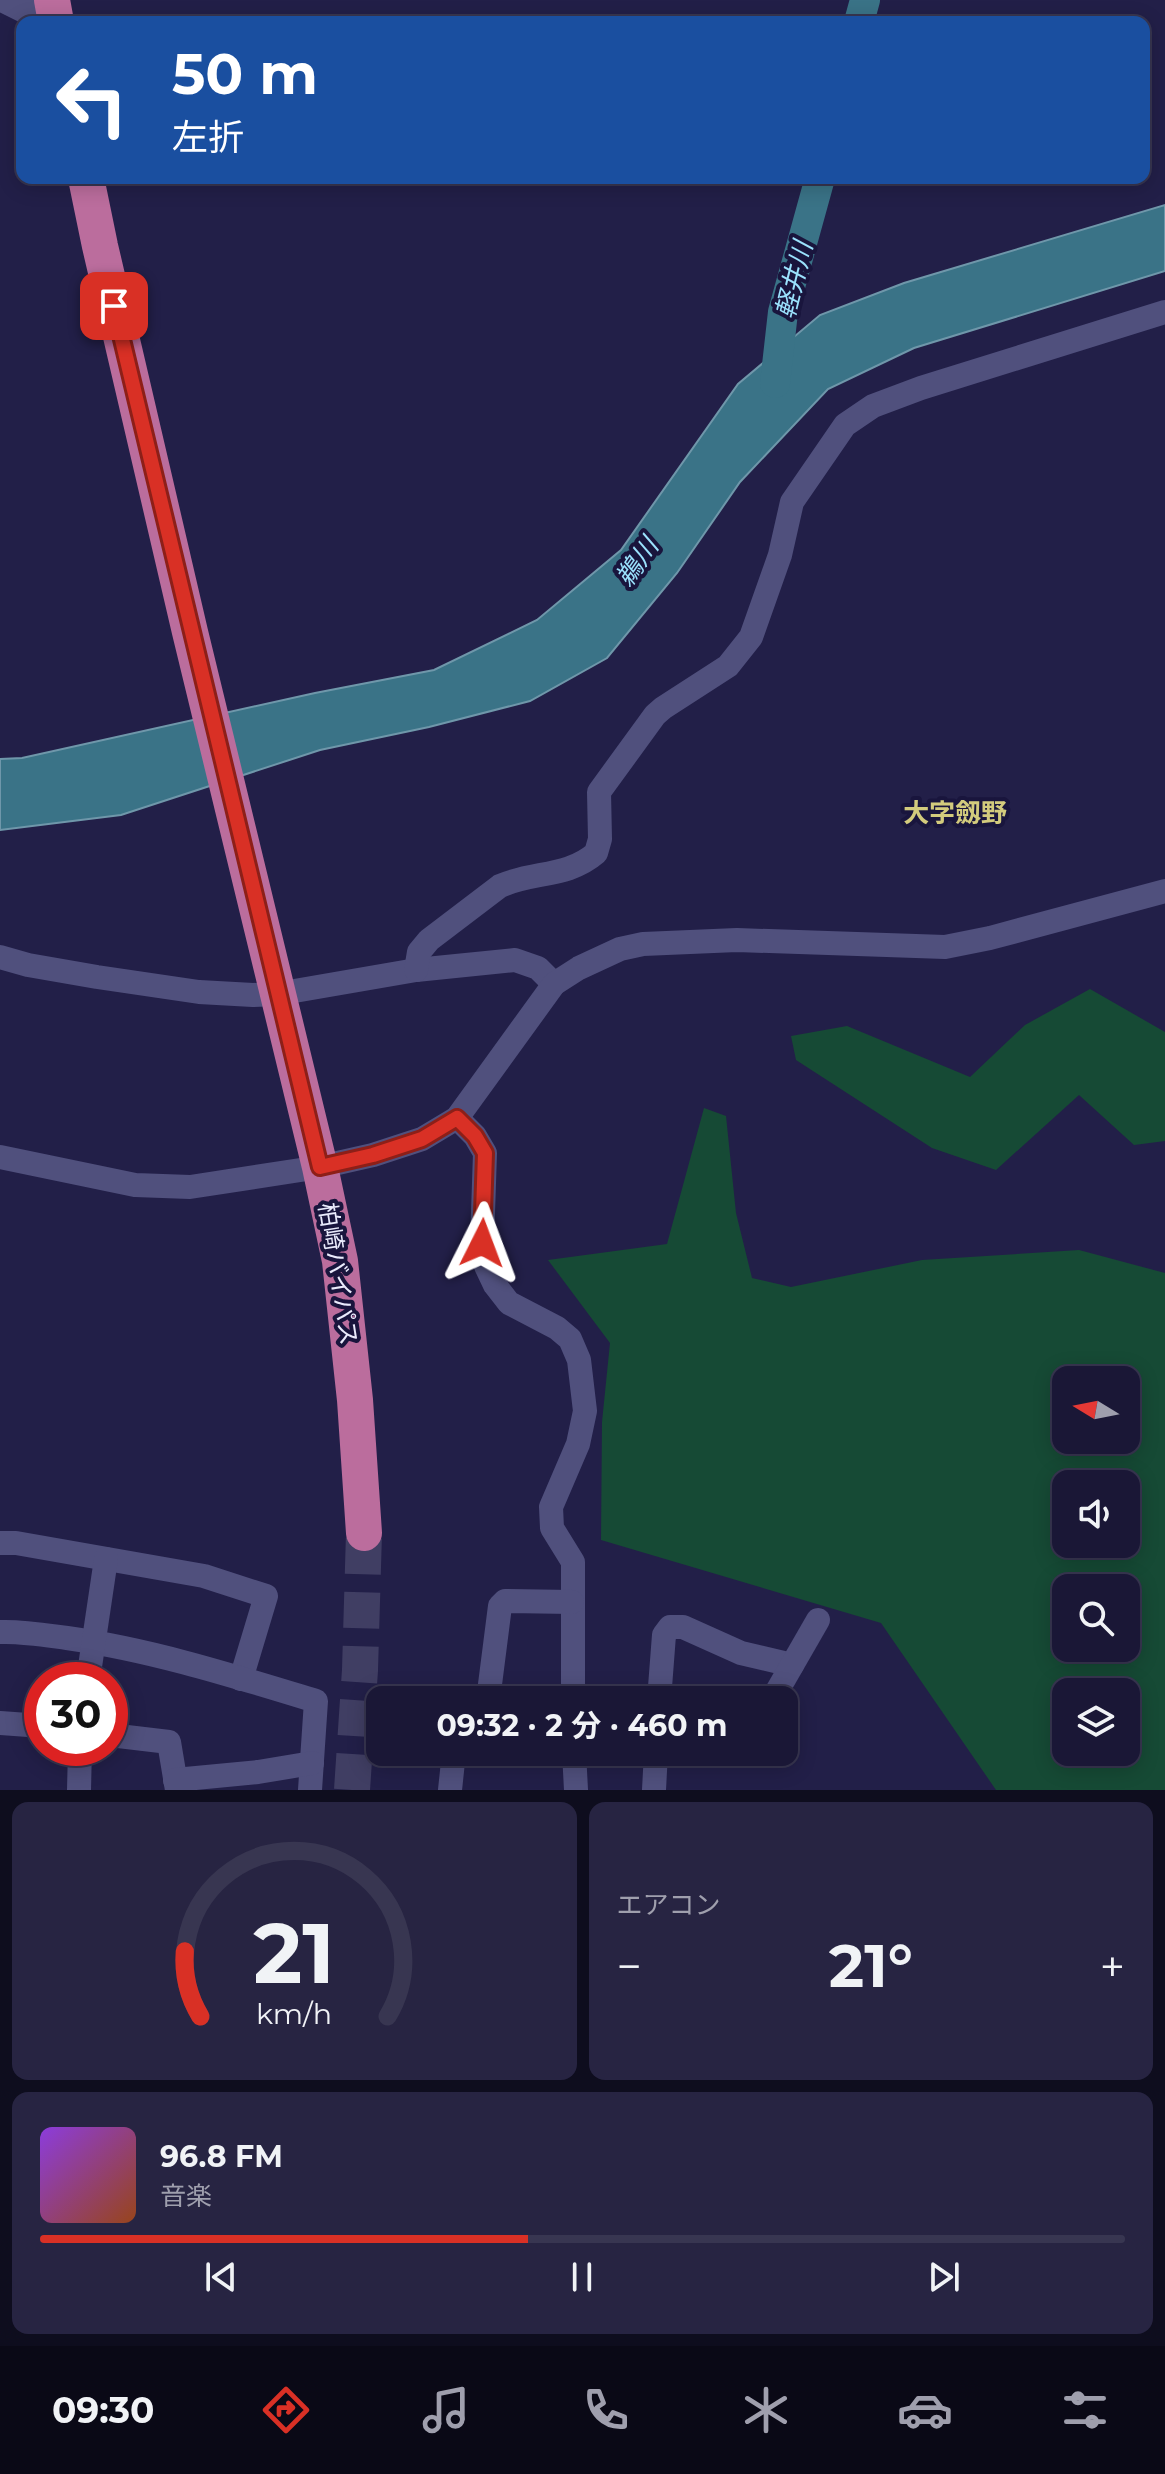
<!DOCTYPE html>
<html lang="ja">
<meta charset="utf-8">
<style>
body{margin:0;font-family:Montserrat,"Noto Sans JP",sans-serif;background:#272442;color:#f1f3f6;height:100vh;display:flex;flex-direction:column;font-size:30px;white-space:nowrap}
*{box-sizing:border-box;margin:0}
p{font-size:26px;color:#9f9fad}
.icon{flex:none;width:44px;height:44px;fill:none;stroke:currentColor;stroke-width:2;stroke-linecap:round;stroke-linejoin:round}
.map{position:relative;height:1790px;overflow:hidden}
.drawer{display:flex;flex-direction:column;gap:12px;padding:12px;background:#0e0d1e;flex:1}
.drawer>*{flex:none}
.top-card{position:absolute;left:16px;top:16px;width:1134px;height:168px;border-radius:16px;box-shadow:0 4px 20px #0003,0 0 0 2px #383651;background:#1a4fa0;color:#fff;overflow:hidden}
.needle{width:52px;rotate:280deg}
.buttons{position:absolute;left:1052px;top:1366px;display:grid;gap:16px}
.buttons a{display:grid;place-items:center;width:88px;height:88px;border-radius:16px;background:#1a1736;box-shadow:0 4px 20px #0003,0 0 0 2px #383651;font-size:40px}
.speed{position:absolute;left:24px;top:1662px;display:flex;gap:16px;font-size:40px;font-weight:700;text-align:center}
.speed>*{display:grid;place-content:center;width:104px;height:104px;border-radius:50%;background:#1a1736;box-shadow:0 4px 20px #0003,0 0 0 2px #383651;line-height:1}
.speed .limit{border:12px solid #d22;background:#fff;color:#111}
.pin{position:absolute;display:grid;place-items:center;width:68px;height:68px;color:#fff;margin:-34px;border-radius:16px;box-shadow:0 4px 12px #0006}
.me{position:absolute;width:88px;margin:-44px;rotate:3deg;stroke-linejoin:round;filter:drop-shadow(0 0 6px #0008)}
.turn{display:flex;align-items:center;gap:28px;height:168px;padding:0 24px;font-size:36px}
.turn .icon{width:104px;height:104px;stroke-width:2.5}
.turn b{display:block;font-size:56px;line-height:68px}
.big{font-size:60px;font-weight:700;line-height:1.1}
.drawer .widget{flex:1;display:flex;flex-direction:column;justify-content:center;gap:12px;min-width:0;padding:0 28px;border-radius:16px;background:#272442}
.drawer .dial{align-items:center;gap:0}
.dial svg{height:208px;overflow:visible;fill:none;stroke:#383651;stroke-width:7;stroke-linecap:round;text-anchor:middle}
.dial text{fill:#f1f3f6;stroke:none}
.song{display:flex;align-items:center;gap:24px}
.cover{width:96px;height:96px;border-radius:12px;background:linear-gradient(135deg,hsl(270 70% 55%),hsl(20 70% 35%))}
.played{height:8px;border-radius:4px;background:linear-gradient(90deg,#d93025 45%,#383651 45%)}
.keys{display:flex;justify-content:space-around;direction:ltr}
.heat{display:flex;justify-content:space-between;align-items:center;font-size:44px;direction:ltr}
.drawer .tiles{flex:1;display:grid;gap:12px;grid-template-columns:1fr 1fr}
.widget:last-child{grid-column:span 2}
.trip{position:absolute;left:366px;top:1686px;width:432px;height:80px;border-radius:16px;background:#1a1736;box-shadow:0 4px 20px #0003,0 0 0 2px #383651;font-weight:700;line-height:80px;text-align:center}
.tabs{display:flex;height:128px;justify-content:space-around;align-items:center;background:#0a0916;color:#9f9fad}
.tabs .icon{width:56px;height:56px}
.tabs .active{color:#d93025}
.tabs b{font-size:36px;color:#f1f3f6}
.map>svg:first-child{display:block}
.green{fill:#164a35;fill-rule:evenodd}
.water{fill:#3a7387;stroke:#6f97aa;stroke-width:2}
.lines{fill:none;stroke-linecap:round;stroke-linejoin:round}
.river{stroke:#3a7387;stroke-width:30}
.highway-tunnel{stroke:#403e63;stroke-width:36;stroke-dasharray:36 18;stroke-linecap:butt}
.minor{stroke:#50507d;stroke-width:24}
.highway{stroke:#bb6d9d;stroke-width:36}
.route-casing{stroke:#8d1f18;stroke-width:20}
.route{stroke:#d93025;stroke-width:14}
.labels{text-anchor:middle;stroke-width:8;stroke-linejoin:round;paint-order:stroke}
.street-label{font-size:24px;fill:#eaebfc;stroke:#19153d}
.water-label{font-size:26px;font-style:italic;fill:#9be2fd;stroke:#19153d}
.neighbourhood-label{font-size:26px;font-weight:bold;fill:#d3cb7d;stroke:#19153d}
</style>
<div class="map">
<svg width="1165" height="1790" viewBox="0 0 1165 1790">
<rect width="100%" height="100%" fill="#221f48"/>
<g class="green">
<polygon points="1090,989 1165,1032 1165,1141 1134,1145 1079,1095 996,1170 932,1148 796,1060 791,1036 847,1026 970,1077 1025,1025"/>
<path d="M704 1108 726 1116 736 1213 752 1278 791 1287 922 1260 1079 1250 1165 1273V1790H996L881 1623 601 1540 602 1422 610 1343 548 1260 667 1244ZM1066 1380H1126V1440H1066ZM1066 1484H1126V1544H1066ZM1066 1588H1126V1648H1066ZM1066 1692H1126V1752H1066Z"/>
</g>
<polygon class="water" points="1165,205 1165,271 914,348 828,389 740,482 677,573 607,658 530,701 429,727 320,750 121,815 0,830 0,759 22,758 315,693 434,670 537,620 621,550 738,384 820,315 904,283"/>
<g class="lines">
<g class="river">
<polyline points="859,22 865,0"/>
<polyline points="775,383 783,312 820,178"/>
</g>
<polyline class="highway-tunnel" points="352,1790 360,1670 364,1533"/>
<g class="minor">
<polyline points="2,0 26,12 35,0"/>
<polyline points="0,957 28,965 97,977 199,992 253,995 277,994 416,970 515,960 538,968 554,984"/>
<path d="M416 970 419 952 429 940 500 886C533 871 567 878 596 853L600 839 599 792 655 715 663 708 728 666 751 637 780 555 792 502 845 425 873 406 921 388 1165 312"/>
<polyline points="457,1118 475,1136 485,1153 482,1243 486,1266 495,1285 509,1303 557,1328 570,1339 579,1360 585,1411 578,1444 551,1507 552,1528 573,1562 573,1700"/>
<polyline points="0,1157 135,1185 190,1187 320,1167 373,1155 422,1139 457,1118 554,984 579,968 620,949 643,944 737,940 945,947 990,938 1165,891"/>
<polyline points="0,1543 16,1543 204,1576 266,1596 241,1679"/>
<path d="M0 1632C22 1631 45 1635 67 1638 152 1650 234 1676 316 1701L310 1790"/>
<polyline points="88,1680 106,1559"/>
<polyline points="488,1700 500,1606 505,1601 572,1602"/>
<polyline points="659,1700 664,1635 670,1627 683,1627 741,1653 792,1665"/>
<polyline points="772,1700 818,1620"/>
<polyline points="0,1723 42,1726"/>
<polyline points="110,1735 169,1742 177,1790"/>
<polyline points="574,1752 576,1790"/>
<polyline points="643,1752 690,1755"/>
<polyline points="175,1780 258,1772 312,1763"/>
<polyline points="79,1790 80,1748"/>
<polyline points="450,1790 454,1752"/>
<polyline points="654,1790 656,1752"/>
</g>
<g class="highway">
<polyline points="52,0 56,22"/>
<polyline points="86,178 100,246 190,632 320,1167 340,1261 355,1400 364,1533"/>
</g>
</g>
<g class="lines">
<defs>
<polyline id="route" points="114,306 320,1167 373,1155 422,1139 457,1118 475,1136 485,1153 482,1243"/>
</defs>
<use href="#route" class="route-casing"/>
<use href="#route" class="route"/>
</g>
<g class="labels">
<g class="street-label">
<text transform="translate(338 1274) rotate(81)" y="8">柏崎バイパス</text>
</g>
<g class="water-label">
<text transform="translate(794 280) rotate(-76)" y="9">軽井川</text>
<text transform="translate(637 562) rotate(-55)" y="9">鵜川</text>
</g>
<g class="neighbourhood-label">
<text x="955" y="822">大字劔野</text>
</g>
</g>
</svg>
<div class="buttons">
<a><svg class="needle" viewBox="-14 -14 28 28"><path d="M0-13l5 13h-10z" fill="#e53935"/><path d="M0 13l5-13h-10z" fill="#9f9fad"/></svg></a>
<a><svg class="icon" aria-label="sound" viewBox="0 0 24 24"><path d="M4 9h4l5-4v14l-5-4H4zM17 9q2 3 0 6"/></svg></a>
<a><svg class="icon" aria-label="search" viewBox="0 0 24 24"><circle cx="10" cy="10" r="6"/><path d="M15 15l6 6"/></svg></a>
<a><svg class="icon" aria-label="layers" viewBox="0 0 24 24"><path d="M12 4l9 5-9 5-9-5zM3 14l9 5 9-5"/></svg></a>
</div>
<div class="speed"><div class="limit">30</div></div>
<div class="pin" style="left:114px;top:306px;background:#d93025"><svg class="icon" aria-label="arrive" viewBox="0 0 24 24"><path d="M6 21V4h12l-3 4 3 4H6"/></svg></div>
<svg class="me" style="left:482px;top:1243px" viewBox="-20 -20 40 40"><path d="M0-17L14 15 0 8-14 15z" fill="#d93025" stroke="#fff" stroke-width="4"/></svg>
<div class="trip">09:32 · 2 分 · 460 m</div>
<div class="top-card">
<div class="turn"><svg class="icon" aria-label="left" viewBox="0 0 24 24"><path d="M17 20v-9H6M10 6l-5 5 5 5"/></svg><div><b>50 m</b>左折</div></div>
</div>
</div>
<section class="drawer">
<div class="tiles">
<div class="widget dial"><svg viewBox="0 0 100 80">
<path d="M14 69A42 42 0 1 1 86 69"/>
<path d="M14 69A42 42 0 0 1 8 44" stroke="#d93025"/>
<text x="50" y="56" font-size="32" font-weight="700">21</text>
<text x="50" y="72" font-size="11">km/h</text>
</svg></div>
<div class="widget"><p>エアコン</p>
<div class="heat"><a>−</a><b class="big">21°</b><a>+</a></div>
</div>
<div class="widget">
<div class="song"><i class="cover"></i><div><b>96.8 FM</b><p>音楽</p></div></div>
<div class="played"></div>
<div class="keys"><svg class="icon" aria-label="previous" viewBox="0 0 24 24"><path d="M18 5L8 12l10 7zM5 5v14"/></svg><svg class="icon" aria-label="pause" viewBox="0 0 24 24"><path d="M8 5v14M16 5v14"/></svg><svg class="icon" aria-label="next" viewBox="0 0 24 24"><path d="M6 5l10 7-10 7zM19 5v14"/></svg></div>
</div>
</div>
</section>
<nav class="tabs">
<b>09:30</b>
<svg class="icon active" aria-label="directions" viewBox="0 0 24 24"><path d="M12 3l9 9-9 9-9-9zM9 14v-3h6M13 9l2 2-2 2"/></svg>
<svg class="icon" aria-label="music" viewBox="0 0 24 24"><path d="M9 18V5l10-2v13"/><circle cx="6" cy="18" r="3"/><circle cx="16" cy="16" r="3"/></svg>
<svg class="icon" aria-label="phone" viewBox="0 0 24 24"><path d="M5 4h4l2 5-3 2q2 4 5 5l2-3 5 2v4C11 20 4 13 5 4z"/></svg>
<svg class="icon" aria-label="climate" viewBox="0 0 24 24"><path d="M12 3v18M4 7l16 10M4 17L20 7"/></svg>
<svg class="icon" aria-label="car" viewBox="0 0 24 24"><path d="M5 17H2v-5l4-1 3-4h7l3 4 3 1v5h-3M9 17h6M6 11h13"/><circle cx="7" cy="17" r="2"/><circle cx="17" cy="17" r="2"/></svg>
<svg class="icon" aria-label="filters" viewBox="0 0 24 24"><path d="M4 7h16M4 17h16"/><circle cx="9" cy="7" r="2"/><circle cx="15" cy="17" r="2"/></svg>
</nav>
